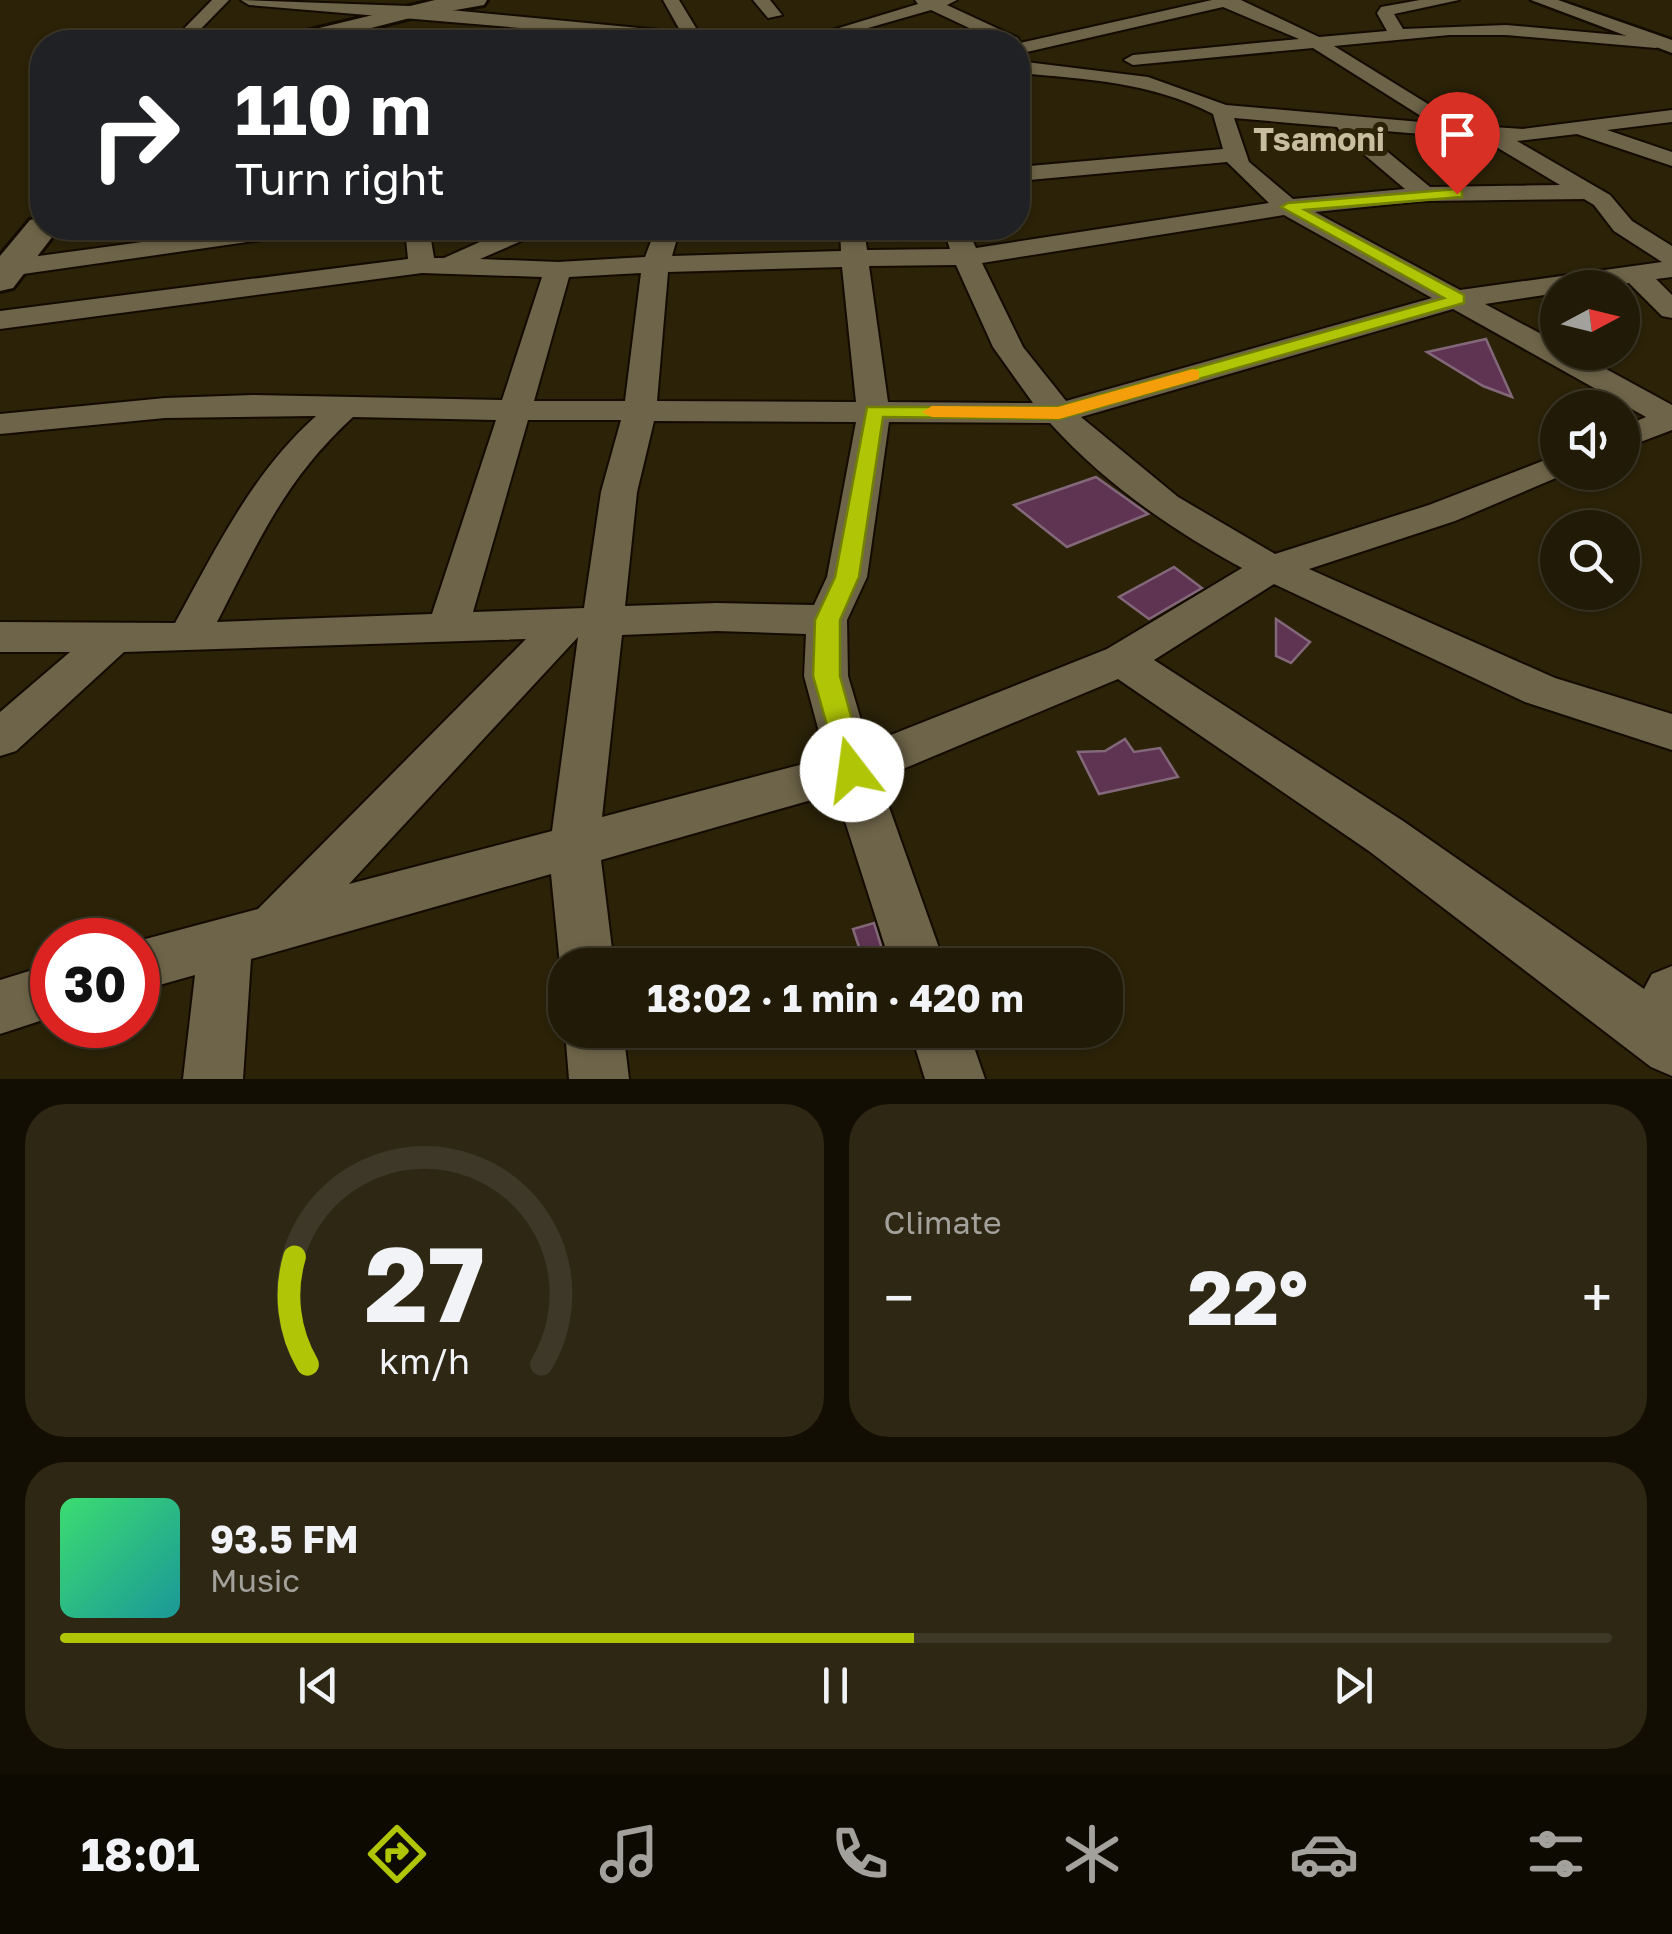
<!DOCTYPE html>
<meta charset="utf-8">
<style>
body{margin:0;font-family:"Golos Text",sans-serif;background:#2d2714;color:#f1f3f6;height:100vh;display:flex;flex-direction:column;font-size:38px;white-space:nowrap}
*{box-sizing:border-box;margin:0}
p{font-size:32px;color:#a2a19b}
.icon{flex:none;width:55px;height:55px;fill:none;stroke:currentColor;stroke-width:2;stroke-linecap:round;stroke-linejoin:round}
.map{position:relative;height:1079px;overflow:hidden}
.details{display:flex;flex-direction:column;gap:25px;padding:25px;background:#120e03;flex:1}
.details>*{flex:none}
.top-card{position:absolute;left:30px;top:30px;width:1000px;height:210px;border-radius:40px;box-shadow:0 2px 8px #0004,0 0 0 2px #3d3828;background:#202124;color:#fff;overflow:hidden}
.needle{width:65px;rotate:83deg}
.controls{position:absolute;left:1540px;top:270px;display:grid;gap:20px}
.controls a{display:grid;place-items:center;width:100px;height:100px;border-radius:50%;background:#201a06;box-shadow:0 2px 8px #0004,0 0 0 2px #3d3828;font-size:50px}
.speed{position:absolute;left:30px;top:918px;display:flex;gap:20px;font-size:50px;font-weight:700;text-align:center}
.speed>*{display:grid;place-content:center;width:130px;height:130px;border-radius:50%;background:#201a06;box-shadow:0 2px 8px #0004,0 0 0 2px #3d3828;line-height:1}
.speed .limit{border:15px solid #d22;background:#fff;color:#111}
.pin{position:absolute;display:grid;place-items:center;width:85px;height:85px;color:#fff;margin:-102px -42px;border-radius:50% 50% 50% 0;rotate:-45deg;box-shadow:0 0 10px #0007}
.pin .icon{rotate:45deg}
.me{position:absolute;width:110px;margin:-55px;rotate:345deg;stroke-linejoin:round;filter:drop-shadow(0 0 8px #0008)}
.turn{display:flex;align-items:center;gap:35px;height:210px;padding:0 40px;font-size:45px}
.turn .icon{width:130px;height:130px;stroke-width:2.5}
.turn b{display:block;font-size:70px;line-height:85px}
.big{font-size:75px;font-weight:700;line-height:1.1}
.details .tile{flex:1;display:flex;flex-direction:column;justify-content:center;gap:15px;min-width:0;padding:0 35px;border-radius:40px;background:#2d2714}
.details .dial{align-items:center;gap:0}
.dial svg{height:260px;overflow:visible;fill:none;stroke:#3d3828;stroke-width:7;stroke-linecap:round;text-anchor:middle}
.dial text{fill:#f1f3f6;stroke:none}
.song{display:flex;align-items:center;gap:30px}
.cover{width:120px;height:120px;border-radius:15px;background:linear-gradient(135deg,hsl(140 70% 55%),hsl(180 70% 35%))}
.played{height:10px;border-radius:5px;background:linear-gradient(90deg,#afc506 55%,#3d3828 55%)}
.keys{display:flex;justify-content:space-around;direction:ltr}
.heat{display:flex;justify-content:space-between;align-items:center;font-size:55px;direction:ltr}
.details .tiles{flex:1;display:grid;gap:25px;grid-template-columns:1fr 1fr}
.tile:last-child{grid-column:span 2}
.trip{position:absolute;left:548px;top:948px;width:575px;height:100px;border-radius:40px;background:#201a06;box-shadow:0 2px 8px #0004,0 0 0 2px #3d3828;font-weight:700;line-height:100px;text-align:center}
.menu{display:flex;height:160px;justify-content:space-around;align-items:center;background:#0d0a02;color:#a2a19b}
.menu .icon{width:70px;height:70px}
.menu .current{color:#afc506}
.menu b{font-size:45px;color:#f1f3f6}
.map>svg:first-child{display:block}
.building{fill:#5f3453;stroke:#83687a;stroke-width:2.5}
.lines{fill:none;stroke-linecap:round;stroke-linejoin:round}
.minor-casing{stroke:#140b00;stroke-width:4}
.tertiary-casing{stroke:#140b00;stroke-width:5}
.secondary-casing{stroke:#140b00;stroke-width:6}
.minor{fill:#6e6449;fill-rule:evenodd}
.tertiary{fill:#6e6449;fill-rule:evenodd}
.secondary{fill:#6e6449;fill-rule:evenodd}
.route{fill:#afc506;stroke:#728004;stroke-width:2.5}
.slow{fill:#f59e0b}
.labels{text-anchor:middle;stroke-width:10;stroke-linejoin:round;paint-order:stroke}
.far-district-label{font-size:32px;font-weight:bold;fill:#c8bd9f;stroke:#2b2208}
</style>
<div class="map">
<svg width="1672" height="1079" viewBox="0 0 1672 1079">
<rect width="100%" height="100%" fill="#2b2208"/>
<g class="building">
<polygon points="1486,339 1512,397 1483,386 1427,352"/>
<polygon points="1096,477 1148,514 1067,547 1014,505"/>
<polygon points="1174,567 1202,588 1149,619 1119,597"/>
<polygon points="1276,619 1310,642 1291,663 1276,656"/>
<polygon points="1125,739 1134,752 1160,748 1178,777 1099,794 1078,752 1105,751"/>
<polygon points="874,923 886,962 865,965 853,929"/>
</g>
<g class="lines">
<defs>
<g id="minor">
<polygon points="212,0 229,0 188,42 171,42"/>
<polygon points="241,0 409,6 681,32 663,0 679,0 699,33 735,37 744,42 686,42 249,5"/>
<polygon points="753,0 770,0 782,15 768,18"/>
<path d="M915 0H957L947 5 1018 38 1020 43 1212 0H1241L1319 37 1387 31 1377 13 1381 7 1420 0H1459L1394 14 1403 29 1506 25 1662 39 1665 43 1656 48 1506 35H1449L1334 46 1462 125 1523 129 1672 110V122L1607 130 1672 152V166L1577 134 1517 141 1610 195 1632 221 1672 246V277L1656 279 1672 295V318L1662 316 1629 283 1558 288V293L1485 304 1558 343V352H1575L1672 405V430L1622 449V427L1646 417 1453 309 1081 417 1178 497 1275 554 1429 505 1558 455V472H1570L1455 521 1309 569 1555 678 1672 714V750L1525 702 1274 584 1154 660 1403 821 1644 989 1652 974 1672 966V1076L1651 1067 1369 851 1118 679 879 779 945 965H891L836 793 601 860 614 965H565V977L560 965 551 874 251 959 243 1079H183L195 975 138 991V941L258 909 526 639 124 652 16 751 0 756V712L70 652H0V622L175 623C216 549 252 473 316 416L165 418 0 434V414L165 398 253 395 502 400 542 277 422 273 0 329V311L408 259 405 228H429L434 258H444L511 228H543L540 233 480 259 558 262 645 257 656 228H680L672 256 841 251 840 228H864L867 250 950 249 943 228H967L976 248 1269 203 1227 162 1018 181V167L1223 149 1213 114C1151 82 1086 79 1018 73V61L1148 77 1226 105 1432 123 1313 48 1133 65 1124 60 1133 55 1299 39 1223 7 1018 54V42H999L931 10 819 42H793L918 4ZM1234 118 1337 127 1347 140 1405 189 1293 199 1249 162ZM1360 129 1483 139 1560 185 1430 187ZM1584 199 1594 205 1614 231 1662 262 1460 290 1315 212 1424 201ZM1284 215 1432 298 1066 401 1023 347 982 263ZM956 265 993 347 1033 403 888 402 869 266ZM842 267 856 402 657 401 668 272ZM641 273 625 401H534L569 277ZM353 417 496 420 432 614 217 622C258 542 285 479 353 417ZM528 420H621L601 492 584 608 473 612ZM654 421 856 422 827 577 814 605 717 603 625 606 637 492ZM889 422 1050 423C1104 483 1172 530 1242 568L1107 649 868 744 848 676 847 620 867 577ZM717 631 806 634 804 676 826 758 602 817 622 635ZM578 637 552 831 349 884Z"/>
<polygon points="246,228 309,228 297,235 9,276 0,274 0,262 9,260"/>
<polygon points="52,964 52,1017 0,1034 0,980"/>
<polygon points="565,1030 623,1030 629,1079 569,1079"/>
<polygon points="910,1030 968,1030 985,1079 925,1079"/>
</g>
<polygon id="tertiary" points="1531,0 1558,0 1672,40 1672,53"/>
<g id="secondary">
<polygon points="435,0 487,0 484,5 410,18 317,42 279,42 282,37"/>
<polygon points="42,217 42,228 59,228 13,288 0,291 0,256 30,220"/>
</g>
</defs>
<use href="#minor" class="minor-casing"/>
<use href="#tertiary" class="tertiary-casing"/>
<use href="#secondary" class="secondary-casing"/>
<use href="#minor" class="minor"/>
<use href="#tertiary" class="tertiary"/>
<use href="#secondary" class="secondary"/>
</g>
<polygon class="route" points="1457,189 1462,191 1462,197 1305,210 1464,295 1464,303 1059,419 883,417 859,577 840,620 840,676 866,770 862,778 852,781 842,778 813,676 815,620 835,577 867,407 1058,407 1444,298 1281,207 1288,203"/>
<polygon class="slow" points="1193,369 1199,371 1199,379 1059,419 932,417 922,412 932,406 1058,407"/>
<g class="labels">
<g class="far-district-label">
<text x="1319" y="151">Tsamoni</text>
</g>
</g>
</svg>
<div class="controls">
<a><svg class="needle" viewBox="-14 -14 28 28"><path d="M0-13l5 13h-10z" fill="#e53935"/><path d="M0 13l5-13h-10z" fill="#a2a19b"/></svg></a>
<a><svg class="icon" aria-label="sound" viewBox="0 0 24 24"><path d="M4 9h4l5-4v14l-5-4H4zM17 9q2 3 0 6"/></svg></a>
<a><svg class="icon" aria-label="search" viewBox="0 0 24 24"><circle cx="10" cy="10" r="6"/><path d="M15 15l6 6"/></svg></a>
</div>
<div class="speed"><div class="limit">30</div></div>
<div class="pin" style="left:1457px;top:194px;background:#d93025"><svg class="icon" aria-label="arrive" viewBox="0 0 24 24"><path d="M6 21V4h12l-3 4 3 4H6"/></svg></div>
<svg class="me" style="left:852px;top:770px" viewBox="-20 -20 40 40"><circle r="19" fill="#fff"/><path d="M0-13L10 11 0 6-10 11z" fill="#afc506"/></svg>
<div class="trip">18:02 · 1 min · 420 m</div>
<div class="top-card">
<div class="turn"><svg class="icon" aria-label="right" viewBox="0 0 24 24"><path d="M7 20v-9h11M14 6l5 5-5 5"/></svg><div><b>110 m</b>Turn right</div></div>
</div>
</div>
<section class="details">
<div class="tiles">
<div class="tile dial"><svg viewBox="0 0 100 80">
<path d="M14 69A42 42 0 1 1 86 69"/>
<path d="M14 69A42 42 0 0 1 10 36" stroke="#afc506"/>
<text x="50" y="56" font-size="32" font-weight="700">27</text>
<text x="50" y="72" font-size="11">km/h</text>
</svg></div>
<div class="tile"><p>Climate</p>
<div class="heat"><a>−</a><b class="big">22°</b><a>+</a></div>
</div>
<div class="tile">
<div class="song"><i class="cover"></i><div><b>93.5 FM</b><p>Music</p></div></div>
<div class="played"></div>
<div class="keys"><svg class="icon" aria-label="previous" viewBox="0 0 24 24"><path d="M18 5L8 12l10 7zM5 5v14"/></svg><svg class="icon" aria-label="pause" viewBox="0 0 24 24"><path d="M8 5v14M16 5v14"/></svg><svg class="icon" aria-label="next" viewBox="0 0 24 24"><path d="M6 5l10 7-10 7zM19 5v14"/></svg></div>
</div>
</div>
</section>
<nav class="menu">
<b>18:01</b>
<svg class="icon current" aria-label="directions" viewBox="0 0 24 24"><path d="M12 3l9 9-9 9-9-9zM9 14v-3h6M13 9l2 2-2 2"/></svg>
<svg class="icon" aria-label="music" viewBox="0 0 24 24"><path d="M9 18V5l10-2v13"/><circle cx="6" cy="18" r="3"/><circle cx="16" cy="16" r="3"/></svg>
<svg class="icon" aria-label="phone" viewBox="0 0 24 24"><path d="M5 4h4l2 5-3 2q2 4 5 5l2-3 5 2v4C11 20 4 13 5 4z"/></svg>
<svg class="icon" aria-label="climate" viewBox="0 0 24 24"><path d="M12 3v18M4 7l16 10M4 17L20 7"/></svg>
<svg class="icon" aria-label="car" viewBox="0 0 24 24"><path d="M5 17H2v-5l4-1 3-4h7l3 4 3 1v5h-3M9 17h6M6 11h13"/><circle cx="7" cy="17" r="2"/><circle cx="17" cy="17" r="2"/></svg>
<svg class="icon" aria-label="filters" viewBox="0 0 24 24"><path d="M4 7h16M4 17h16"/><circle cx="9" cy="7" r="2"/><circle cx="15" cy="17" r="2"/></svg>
</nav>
